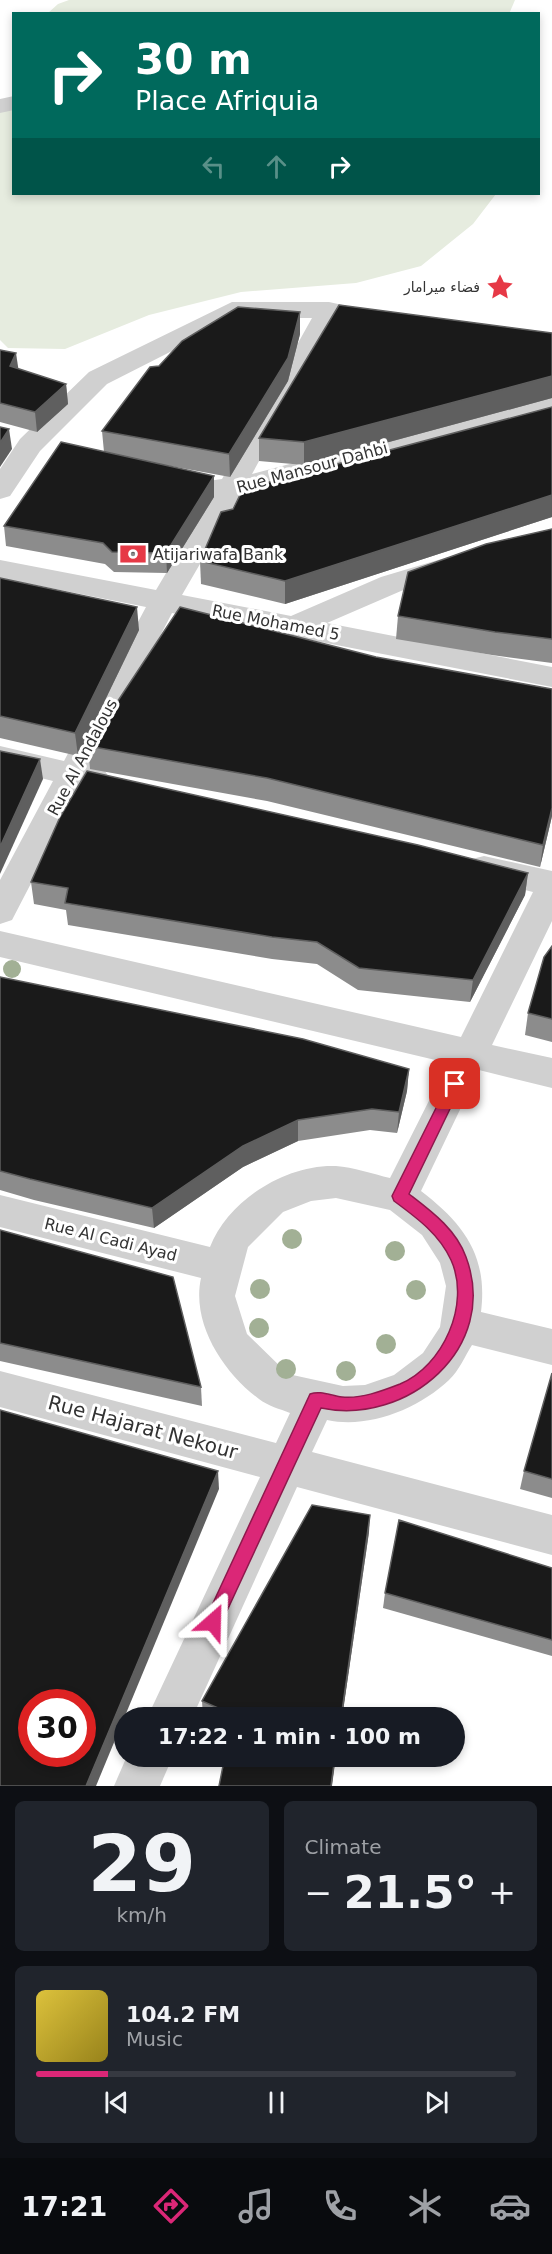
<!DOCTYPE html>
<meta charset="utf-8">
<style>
body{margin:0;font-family:"DejaVu Sans","Noto Naskh Arabic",sans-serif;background:#20242c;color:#f1f3f6;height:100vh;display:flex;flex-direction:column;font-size:22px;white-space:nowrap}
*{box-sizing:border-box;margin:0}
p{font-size:20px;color:#9ea1a6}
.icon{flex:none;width:33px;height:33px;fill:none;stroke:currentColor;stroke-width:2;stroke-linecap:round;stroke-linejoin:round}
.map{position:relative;height:1786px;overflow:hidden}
.drawer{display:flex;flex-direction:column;gap:15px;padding:15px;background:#0d0f14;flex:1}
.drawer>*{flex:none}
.hud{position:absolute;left:12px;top:12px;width:528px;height:183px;border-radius:0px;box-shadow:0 3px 9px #0003;background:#00695c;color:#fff;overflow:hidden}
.speed{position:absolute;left:18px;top:1689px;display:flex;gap:12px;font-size:30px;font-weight:700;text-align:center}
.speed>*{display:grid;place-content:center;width:78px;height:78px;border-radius:50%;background:#171b24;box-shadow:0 3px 9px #0003;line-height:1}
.speed .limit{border:9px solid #d22;background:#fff;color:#111}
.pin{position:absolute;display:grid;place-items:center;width:51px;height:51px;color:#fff;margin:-26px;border-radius:12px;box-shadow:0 3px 9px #0006}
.me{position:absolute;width:66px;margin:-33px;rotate:25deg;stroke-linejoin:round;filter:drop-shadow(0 0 4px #0008)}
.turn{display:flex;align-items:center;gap:21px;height:126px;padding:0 24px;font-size:27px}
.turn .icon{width:78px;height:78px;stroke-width:2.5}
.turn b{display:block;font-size:42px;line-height:51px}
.lanes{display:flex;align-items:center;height:57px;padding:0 24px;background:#0003;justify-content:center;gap:30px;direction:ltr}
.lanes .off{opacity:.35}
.big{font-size:45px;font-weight:600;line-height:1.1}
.drawer .widget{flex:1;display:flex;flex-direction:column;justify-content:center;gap:9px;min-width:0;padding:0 21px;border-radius:9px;background:#20242c}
.drawer .dial{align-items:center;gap:0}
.dial b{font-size:78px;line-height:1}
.song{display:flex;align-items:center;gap:18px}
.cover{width:72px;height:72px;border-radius:9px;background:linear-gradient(135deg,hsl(50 70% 55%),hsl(50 70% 35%))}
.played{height:6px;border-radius:3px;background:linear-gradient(90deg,#db2777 15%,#363941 15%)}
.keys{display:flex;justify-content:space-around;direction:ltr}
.heat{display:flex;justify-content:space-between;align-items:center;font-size:33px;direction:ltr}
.drawer .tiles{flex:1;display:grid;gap:15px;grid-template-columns:1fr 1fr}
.widget:last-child{grid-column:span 2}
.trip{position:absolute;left:114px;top:1707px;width:351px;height:60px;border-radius:30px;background:#171b24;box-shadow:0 3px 9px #0003;font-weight:600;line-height:60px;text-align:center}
.dock{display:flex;height:96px;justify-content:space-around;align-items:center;background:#090b0e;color:#9ea1a6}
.dock .icon{width:42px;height:42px}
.dock .current{color:#db2777}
.dock b{font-size:27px;color:#f1f3f6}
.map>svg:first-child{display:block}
.green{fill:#e6ecdf}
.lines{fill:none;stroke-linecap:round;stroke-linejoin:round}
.minor{fill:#d0d0d0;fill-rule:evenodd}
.tree{fill:#a2b095}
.wall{fill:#8c8c8c}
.shaded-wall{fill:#5f5f5f}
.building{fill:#1a1a1a;stroke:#5f5f5f;stroke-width:1.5;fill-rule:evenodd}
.route{fill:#db2777;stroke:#8e194d;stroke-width:1.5}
.labels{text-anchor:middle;stroke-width:6;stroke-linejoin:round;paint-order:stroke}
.far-poi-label{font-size:14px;fill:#333;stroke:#fff;text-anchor:end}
.street-label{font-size:16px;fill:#333;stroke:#fff}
.poi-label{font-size:16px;fill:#333;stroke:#fff;text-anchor:start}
.near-street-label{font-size:20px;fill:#333;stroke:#fff}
</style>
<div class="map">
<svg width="552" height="1786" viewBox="0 0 552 1786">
<rect width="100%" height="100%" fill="#fff"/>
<g class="green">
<polygon points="69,0 515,0 509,14 48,13 58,4"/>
<polygon points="13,108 14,194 496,194 473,224 421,266 356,283 241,292 149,315 65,349 8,348 0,340 0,111"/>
</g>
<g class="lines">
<g class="minor">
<polygon points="14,96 14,110 0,113 0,99"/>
<polygon points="232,302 329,302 356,308 360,313 356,318 337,319 252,474 552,394 552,410 240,495 182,595 291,616 381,577 448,557 458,559 462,566 458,573 401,591 327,623 552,667 552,687 172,613 92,767 105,771 110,779 105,787 94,790 81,787 12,920 0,924 0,880 53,781 0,768 0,746 64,761 146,607 0,578 0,560 156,590 213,494 208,493 204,487 208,481 222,479 312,318 237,318 107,384 40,451 10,496 0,499 0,469 20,439 89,372"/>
<path d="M484 856 552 871V921L492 1045 552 1058V1088L479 1070 421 1191C464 1224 488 1256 481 1312L552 1329V1365L472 1345C465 1356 459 1371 449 1380 418 1409 369 1429 327 1420L312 1452 552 1515V1555L297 1487 192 1718H147L260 1477 0 1407V1371L276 1443 290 1413C280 1409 268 1406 259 1399 224 1373 191 1324 201 1278L0 1227V1195L210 1247C228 1201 285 1164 336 1166 353 1167 373 1174 390 1178L448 1063 0 957V931L461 1037 533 892 472 877 468 868 472 859ZM336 1198 390 1210 422 1235 440 1263 446 1286 440 1327 423 1353 394 1375 365 1385 343 1386 288 1374 247 1334 235 1296 248 1247 283 1212 311 1201Z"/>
<polygon points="127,1756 173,1756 160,1786 114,1786"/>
</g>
</g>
<g class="tree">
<circle cx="12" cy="969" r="9"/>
<circle cx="292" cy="1239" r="10"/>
<circle cx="395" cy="1251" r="10"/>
<circle cx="260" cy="1289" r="10"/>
<circle cx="416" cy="1290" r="10"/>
<circle cx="259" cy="1328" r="10"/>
<circle cx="386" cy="1344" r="10"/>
<circle cx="286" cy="1369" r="10"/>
<circle cx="346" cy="1371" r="10"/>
</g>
<g class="wall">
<polygon points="300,312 300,334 288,381 230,477 154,463 214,497 167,573 114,572 105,564 6,546 4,526 104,452 102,431"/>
<polygon points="552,333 552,398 304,465 259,461 259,438"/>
<polygon points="0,350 18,369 66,384 68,404 37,432 0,422"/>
<polygon points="552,407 552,517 285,604 201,584 200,561"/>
<polygon points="552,529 552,663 492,655 396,639 398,616 545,531"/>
<polygon points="0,578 139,630 78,756 0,738"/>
<polygon points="88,746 552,816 540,867 267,801 90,769"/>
<polygon points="528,873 525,895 470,1002 358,990 317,964 272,959 68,925 66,910 34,904 31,882"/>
<polygon points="552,946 552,1042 525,1035 528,1013"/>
<polygon points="0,977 409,1069 407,1091 397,1133 370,1130 298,1141 243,1167 154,1228 34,1200 0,1190"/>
<polygon points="0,1230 201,1387 202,1406 0,1361"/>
<polygon points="552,1373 552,1498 520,1489 524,1471"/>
<polygon points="369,1532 342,1718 205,1718 203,1717 202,1701"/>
<polygon points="552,1568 552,1656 383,1608 385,1593"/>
</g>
<g class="shaded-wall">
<polygon points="300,312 300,334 288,381 230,477 229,454"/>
<polygon points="16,353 19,373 10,366"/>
<polygon points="552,376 552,398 304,465 304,442"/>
<polygon points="66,384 68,404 37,432 35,412"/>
<polygon points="9,429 12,449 0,467 0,443"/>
<polygon points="214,476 214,497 167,573 166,553"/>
<polygon points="552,495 552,517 285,604 285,581"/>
<polygon points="137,607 139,630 78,756 75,733"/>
<polygon points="40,759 43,779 0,874 0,847"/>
<polygon points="552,808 552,816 540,867 543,845"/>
<polygon points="528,873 525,895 470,1002 473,980"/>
<polygon points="409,1069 407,1091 397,1133 399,1112"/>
<polygon points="298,1120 298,1141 243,1167 154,1228 152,1208 243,1146"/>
<polygon points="218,1471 219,1489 96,1786 86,1786"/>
<polygon points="370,1515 369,1532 342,1718 341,1718"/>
<polygon points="335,1756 336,1756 332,1786 331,1786"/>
</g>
<g class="building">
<polygon points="339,305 552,333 552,376 304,442 259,438"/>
<polygon points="238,307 300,312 288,358 229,454 102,431 150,367 159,366 182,341"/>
<polygon points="0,350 16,353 10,366 66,384 35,412 0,403"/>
<polygon points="552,407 552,495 285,581 200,561 221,512 233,509 243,489"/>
<polygon points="0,427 9,429 0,443"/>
<polygon points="61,442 214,476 166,553 112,552 103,543 4,526"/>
<polygon points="552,529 552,639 495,632 398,616 408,572 486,544"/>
<polygon points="0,578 137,607 75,733 0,716"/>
<polygon points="180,607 376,657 552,689 552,808 543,845 267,778 88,746"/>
<polygon points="0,751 40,759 0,847"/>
<polygon points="87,771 418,845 528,873 473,980 359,968 317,942 272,937 65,903 68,888 31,882 60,817"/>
<polygon points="552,946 552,1019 528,1013 544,957"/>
<polygon points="0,977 303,1039 409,1069 399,1112 372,1109 298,1120 243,1146 152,1208 30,1179 0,1171"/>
<polygon points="0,1230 173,1277 201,1387 0,1343"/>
<polygon points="552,1373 552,1479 524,1471"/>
<path d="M0 1410 218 1471 86 1786H0ZM32 1702H82V1754H32Z"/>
<polygon points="312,1505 370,1515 341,1718 234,1718 234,1715 202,1701"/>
<polygon points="399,1520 552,1568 552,1640 385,1593"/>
<polygon points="225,1756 335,1756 331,1786 219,1786"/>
</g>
<path class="route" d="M455 1078 462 1084 409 1194C431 1211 456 1229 466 1257 500 1348 407 1426 321 1408L219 1628 213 1631 207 1628 204 1622 207 1616 310 1394C321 1390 331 1396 342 1397 361 1399 382 1391 400 1384 443 1366 471 1304 451 1260 439 1234 417 1218 394 1201L392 1196 450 1080Z"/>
<defs>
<symbol id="sight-bare" viewBox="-9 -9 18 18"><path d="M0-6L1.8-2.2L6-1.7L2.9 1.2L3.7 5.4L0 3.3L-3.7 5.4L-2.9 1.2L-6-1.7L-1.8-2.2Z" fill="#e63946" stroke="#fff" stroke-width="2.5" paint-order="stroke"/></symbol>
<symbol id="bank-bare" viewBox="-9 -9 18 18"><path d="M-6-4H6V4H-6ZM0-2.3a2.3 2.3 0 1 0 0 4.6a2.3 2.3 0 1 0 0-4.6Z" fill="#e63946" stroke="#fff" stroke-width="2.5" paint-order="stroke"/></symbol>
</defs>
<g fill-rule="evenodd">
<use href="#sight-bare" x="481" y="268" width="38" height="38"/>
<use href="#bank-bare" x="114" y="535" width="38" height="38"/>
</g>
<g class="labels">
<g class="far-poi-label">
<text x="480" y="292">فضاء ميرامار</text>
</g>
<g class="street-label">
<text transform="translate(312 467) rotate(-15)" y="6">Rue Mansour Dahbi</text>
<text transform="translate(276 622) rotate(11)" y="6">Rue Mohamed 5</text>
<text transform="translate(82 757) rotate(-62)" y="6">Rue Al Andalous</text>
<text transform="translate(111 1239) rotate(14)" y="6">Rue Al Cadi Ayad</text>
</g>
<g class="poi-label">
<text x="153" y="560">Atijariwafa Bank</text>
</g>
<g class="near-street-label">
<text transform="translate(143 1427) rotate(15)" y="7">Rue Hajarat Nekour</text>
</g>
</g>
</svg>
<div class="speed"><div class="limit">30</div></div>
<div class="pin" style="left:455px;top:1084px;background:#d93025"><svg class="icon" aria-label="arrive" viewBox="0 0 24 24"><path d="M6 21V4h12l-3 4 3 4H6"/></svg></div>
<svg class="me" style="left:213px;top:1622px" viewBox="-20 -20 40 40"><path d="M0-17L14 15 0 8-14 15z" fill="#db2777" stroke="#fff" stroke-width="4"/></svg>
<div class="trip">17:22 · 1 min · 100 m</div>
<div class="hud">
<div class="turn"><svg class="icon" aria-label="right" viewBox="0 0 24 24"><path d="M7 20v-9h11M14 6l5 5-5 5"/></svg><div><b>30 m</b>Place Afriquia</div></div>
<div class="lanes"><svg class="icon off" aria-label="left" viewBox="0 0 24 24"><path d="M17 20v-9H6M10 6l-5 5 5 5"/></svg><svg class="icon off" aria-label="ahead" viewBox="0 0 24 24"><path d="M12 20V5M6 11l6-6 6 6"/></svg><svg class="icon" aria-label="right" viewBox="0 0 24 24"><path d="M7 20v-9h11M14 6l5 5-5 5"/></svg></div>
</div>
</div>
<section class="drawer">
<div class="tiles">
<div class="widget dial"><b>29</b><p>km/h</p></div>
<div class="widget"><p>Climate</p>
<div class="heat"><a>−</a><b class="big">21.5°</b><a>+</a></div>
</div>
<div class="widget">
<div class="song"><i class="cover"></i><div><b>104.2 FM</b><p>Music</p></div></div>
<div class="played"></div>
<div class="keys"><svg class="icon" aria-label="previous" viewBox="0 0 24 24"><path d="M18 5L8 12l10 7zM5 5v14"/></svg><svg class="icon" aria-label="pause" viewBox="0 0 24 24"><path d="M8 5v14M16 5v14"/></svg><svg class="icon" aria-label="next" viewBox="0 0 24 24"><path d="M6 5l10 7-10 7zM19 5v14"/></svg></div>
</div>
</div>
</section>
<nav class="dock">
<b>17:21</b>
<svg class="icon current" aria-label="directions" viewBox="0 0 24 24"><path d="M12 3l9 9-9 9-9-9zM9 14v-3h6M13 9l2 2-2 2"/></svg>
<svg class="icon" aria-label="music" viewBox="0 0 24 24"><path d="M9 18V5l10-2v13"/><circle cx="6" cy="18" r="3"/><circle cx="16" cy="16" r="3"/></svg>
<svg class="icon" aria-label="phone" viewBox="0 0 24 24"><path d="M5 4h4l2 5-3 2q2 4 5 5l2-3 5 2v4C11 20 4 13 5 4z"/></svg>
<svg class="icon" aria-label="climate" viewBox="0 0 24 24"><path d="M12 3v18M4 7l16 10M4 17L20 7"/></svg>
<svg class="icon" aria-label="car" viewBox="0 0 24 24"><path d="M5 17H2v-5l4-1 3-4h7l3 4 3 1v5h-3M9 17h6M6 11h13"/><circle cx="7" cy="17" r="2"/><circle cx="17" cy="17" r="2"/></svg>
</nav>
